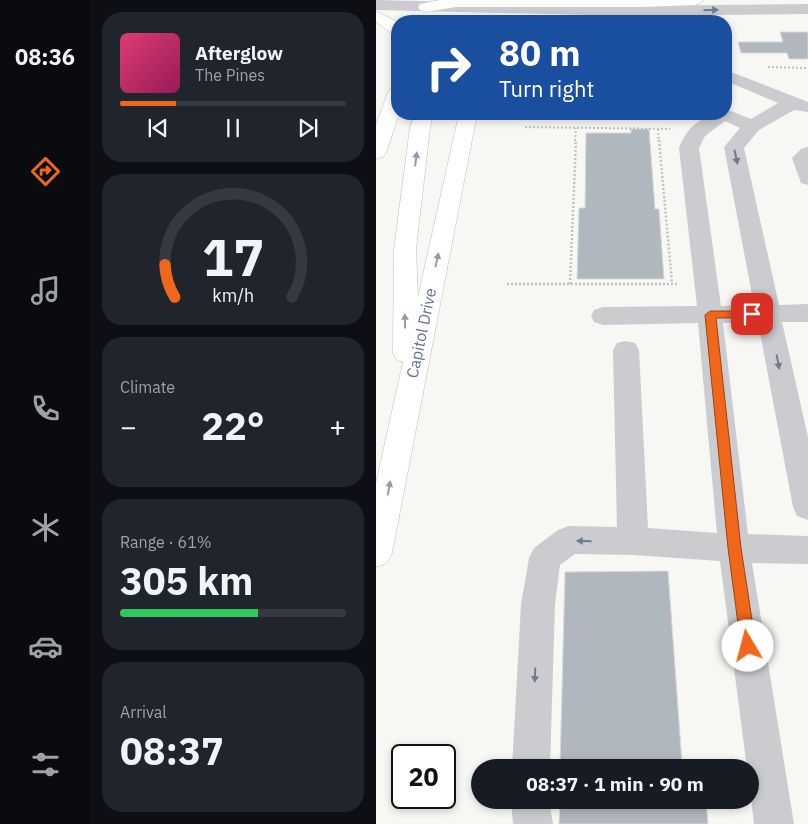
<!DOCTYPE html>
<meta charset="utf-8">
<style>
body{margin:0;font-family:"IBM Plex Sans",sans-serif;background:#20242c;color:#f1f3f6;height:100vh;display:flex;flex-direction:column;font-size:19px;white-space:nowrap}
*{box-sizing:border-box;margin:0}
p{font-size:16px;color:#9ea1a6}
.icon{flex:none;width:28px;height:28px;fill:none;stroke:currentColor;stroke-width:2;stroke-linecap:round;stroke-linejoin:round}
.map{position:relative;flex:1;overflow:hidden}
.side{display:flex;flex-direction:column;gap:12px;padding:12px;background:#0d0f14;width:286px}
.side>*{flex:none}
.top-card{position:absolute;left:15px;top:15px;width:341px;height:105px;border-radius:20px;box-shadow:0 2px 8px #0003;background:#1a4fa0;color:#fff;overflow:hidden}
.speed{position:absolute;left:15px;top:744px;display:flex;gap:10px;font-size:25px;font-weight:700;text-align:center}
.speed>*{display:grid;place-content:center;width:65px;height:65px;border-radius:50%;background:#171b24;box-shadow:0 2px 8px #0003;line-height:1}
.speed .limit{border:2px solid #111;border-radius:8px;background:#fff;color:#111}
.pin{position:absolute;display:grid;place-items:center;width:42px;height:42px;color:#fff;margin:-21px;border-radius:10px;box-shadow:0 2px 8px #0006}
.me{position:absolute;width:55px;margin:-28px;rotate:352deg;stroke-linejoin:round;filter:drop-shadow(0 0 4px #0008)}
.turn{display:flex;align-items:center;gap:18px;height:105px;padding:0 25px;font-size:22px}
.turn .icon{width:65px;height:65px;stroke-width:2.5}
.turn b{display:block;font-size:35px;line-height:42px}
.big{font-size:38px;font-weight:700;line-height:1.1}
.side .tile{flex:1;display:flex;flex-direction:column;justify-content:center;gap:8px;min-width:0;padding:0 18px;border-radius:20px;background:#20242c}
.side .dial{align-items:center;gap:0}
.dial svg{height:130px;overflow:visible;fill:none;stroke:#363941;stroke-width:7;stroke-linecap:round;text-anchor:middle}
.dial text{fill:#f1f3f6;stroke:none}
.song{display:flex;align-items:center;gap:15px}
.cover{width:60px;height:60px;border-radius:8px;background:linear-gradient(135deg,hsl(340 70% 55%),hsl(330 70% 35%))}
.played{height:5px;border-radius:2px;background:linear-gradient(90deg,#f0671b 25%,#363941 25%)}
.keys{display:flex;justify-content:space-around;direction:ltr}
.heat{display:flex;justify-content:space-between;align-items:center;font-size:28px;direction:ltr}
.charge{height:8px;border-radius:4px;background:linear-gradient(90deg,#34c759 61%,#363941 0)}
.trip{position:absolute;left:95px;top:759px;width:288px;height:50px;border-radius:25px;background:#171b24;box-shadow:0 2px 8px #0003;font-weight:700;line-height:50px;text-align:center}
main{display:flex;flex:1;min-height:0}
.tab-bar{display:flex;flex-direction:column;width:90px;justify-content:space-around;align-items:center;background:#090b0e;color:#9ea1a6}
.tab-bar .icon{width:35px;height:35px}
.tab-bar .current{color:#f0671b}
.tab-bar b{font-size:22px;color:#f1f3f6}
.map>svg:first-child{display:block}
.building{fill:#b1b7bf;stroke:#d9d9d7}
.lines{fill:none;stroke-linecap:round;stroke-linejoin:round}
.major-casing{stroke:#babdc2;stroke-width:1}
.path-far1{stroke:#c0c2c5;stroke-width:2;stroke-dasharray:2 2;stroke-linecap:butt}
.path{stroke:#c0c2c5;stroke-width:2.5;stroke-dasharray:2 2;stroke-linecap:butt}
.minor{fill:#caccd0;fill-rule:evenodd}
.major{fill:#fff;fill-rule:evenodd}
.oneway{fill:#6e7c8f}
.oneway2{fill:#929dac}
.route{fill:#f0671b;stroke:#9c4312}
.labels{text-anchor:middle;stroke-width:5;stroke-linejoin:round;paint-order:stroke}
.street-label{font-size:16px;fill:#647388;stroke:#fff}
</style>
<main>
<nav class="tab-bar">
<b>08:36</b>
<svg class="icon current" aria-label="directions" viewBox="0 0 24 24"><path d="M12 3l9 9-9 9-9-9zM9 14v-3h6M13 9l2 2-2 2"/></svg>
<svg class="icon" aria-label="music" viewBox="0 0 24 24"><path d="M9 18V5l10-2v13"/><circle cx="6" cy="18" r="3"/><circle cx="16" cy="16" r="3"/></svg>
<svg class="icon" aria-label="phone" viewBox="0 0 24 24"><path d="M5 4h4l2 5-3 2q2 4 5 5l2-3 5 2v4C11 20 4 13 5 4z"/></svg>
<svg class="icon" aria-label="climate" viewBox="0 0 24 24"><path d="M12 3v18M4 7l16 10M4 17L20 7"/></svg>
<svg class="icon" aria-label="car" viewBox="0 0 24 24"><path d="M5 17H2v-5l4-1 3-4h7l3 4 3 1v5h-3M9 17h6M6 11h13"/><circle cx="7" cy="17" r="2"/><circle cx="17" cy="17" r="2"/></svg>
<svg class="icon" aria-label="filters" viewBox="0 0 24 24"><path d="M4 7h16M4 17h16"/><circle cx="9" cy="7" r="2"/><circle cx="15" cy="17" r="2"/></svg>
</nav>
<section class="side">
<div class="tile">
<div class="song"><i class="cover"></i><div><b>Afterglow</b><p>The Pines</p></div></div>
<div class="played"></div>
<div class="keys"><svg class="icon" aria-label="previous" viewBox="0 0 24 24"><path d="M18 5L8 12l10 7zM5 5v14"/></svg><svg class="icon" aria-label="pause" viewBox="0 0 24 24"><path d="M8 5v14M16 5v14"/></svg><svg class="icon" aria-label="next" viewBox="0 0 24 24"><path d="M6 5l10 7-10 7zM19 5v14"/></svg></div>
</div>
<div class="tile dial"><svg viewBox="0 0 100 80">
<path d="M14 69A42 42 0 1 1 86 69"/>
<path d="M14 69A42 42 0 0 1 8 49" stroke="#f0671b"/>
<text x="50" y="56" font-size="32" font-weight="700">17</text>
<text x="50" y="72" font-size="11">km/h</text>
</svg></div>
<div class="tile"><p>Climate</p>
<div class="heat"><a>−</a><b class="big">22°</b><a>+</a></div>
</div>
<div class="tile"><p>Range · 61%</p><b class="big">305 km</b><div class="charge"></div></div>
<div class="tile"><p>Arrival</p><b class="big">08:37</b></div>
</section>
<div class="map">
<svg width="432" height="824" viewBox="0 0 432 824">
<rect width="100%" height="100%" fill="#f7f8f4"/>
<g class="building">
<polygon points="404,32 432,32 432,59 413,59 411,53 365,53 362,42 407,42"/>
<polygon points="255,129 273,129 279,209 283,209 288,279 201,279 203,208 209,208 210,133 255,133"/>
<polygon points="292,571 306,763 327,763 327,768 184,768 189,572"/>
<polygon points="184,800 330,800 332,824 183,824"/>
</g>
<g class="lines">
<defs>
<g id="major">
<polygon points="64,0 327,0 325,3 319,5 266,7 80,7 50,12 44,10 42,7 44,4"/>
<polygon points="0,11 21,22 21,35 15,33 0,22"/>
<polygon points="21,87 21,114 23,114 10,153 7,157 0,159 0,125 12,92 15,88"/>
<polygon points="39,114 57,114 54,128 40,249 42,297 83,114 101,114 16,553 11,563 0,567 0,483 27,362 21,360 17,353 18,249 34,128"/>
</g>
</defs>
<use href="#major" class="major-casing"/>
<g class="path-far1">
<polyline points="392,67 432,68"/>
<polyline points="149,127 294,129"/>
<polyline points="282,129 283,141"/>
<polyline points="199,141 200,128"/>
</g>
<g class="path">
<polyline points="283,140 296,283"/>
<polyline points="131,284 303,284"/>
<polyline points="194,284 200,140"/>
</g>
<g class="minor">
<polygon points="0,0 254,6 432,4 432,14 254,16 0,10"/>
<path d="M350 70 432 102V112L418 110 383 130 368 148 403 305 432 304V322H406L432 437V520L421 516 417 507 382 322 347 323 372 534 432 536V564L376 563 418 824H378L374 789V768H371L344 561 257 555 199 554 184 565 179 604 174 768H136L145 604 153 558 158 548 182 530 193 526 241 527 237 350 241 343 250 341 259 343 263 350 272 528 341 533 322 323 227 325 218 322 215 316 218 310 227 307 321 306 303 148C311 126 327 114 350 114V109L375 119 402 103 350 81ZM349 121 364 128 348 147 378 305 345 306 323 148 329 136Z"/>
<polygon points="432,147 432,185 425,183 416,158 425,149"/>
<polygon points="135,800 173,800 177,824 137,824"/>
</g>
<use href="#major" class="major"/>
</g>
<defs><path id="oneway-solid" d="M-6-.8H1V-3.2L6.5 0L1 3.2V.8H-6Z" transform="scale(1.25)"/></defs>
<g class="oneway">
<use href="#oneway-solid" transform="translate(335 10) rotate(-1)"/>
<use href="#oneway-solid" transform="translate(360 157) rotate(78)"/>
<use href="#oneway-solid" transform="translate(402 362) rotate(79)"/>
<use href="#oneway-solid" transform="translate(208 541) rotate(-179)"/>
<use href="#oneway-solid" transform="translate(159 675) rotate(92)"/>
</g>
<g class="oneway2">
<use href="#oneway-solid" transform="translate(40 159) rotate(-83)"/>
<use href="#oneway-solid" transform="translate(61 260) rotate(-78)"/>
<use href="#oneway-solid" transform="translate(29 321) rotate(-91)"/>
<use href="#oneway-solid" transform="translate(13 488) rotate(-79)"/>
</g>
<polygon class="route" points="334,311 376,311 381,314 376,318 340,318 365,548 380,646 378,651 372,653 367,651 365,646 352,548 329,315"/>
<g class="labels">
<g class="street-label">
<text transform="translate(45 333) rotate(-78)" y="6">Capitol Drive</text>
</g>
</g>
</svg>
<div class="speed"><div class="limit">20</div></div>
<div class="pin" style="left:376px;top:314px;background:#d93025"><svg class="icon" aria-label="arrive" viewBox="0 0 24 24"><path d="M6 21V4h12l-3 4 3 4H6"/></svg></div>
<svg class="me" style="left:372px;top:646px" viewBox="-20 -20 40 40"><circle r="19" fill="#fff"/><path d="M0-13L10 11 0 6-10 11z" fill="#f0671b"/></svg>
<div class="trip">08:37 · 1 min · 90 m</div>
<div class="top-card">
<div class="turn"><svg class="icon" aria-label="right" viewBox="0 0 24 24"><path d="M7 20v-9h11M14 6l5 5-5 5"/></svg><div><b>80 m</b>Turn right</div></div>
</div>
</div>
</main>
